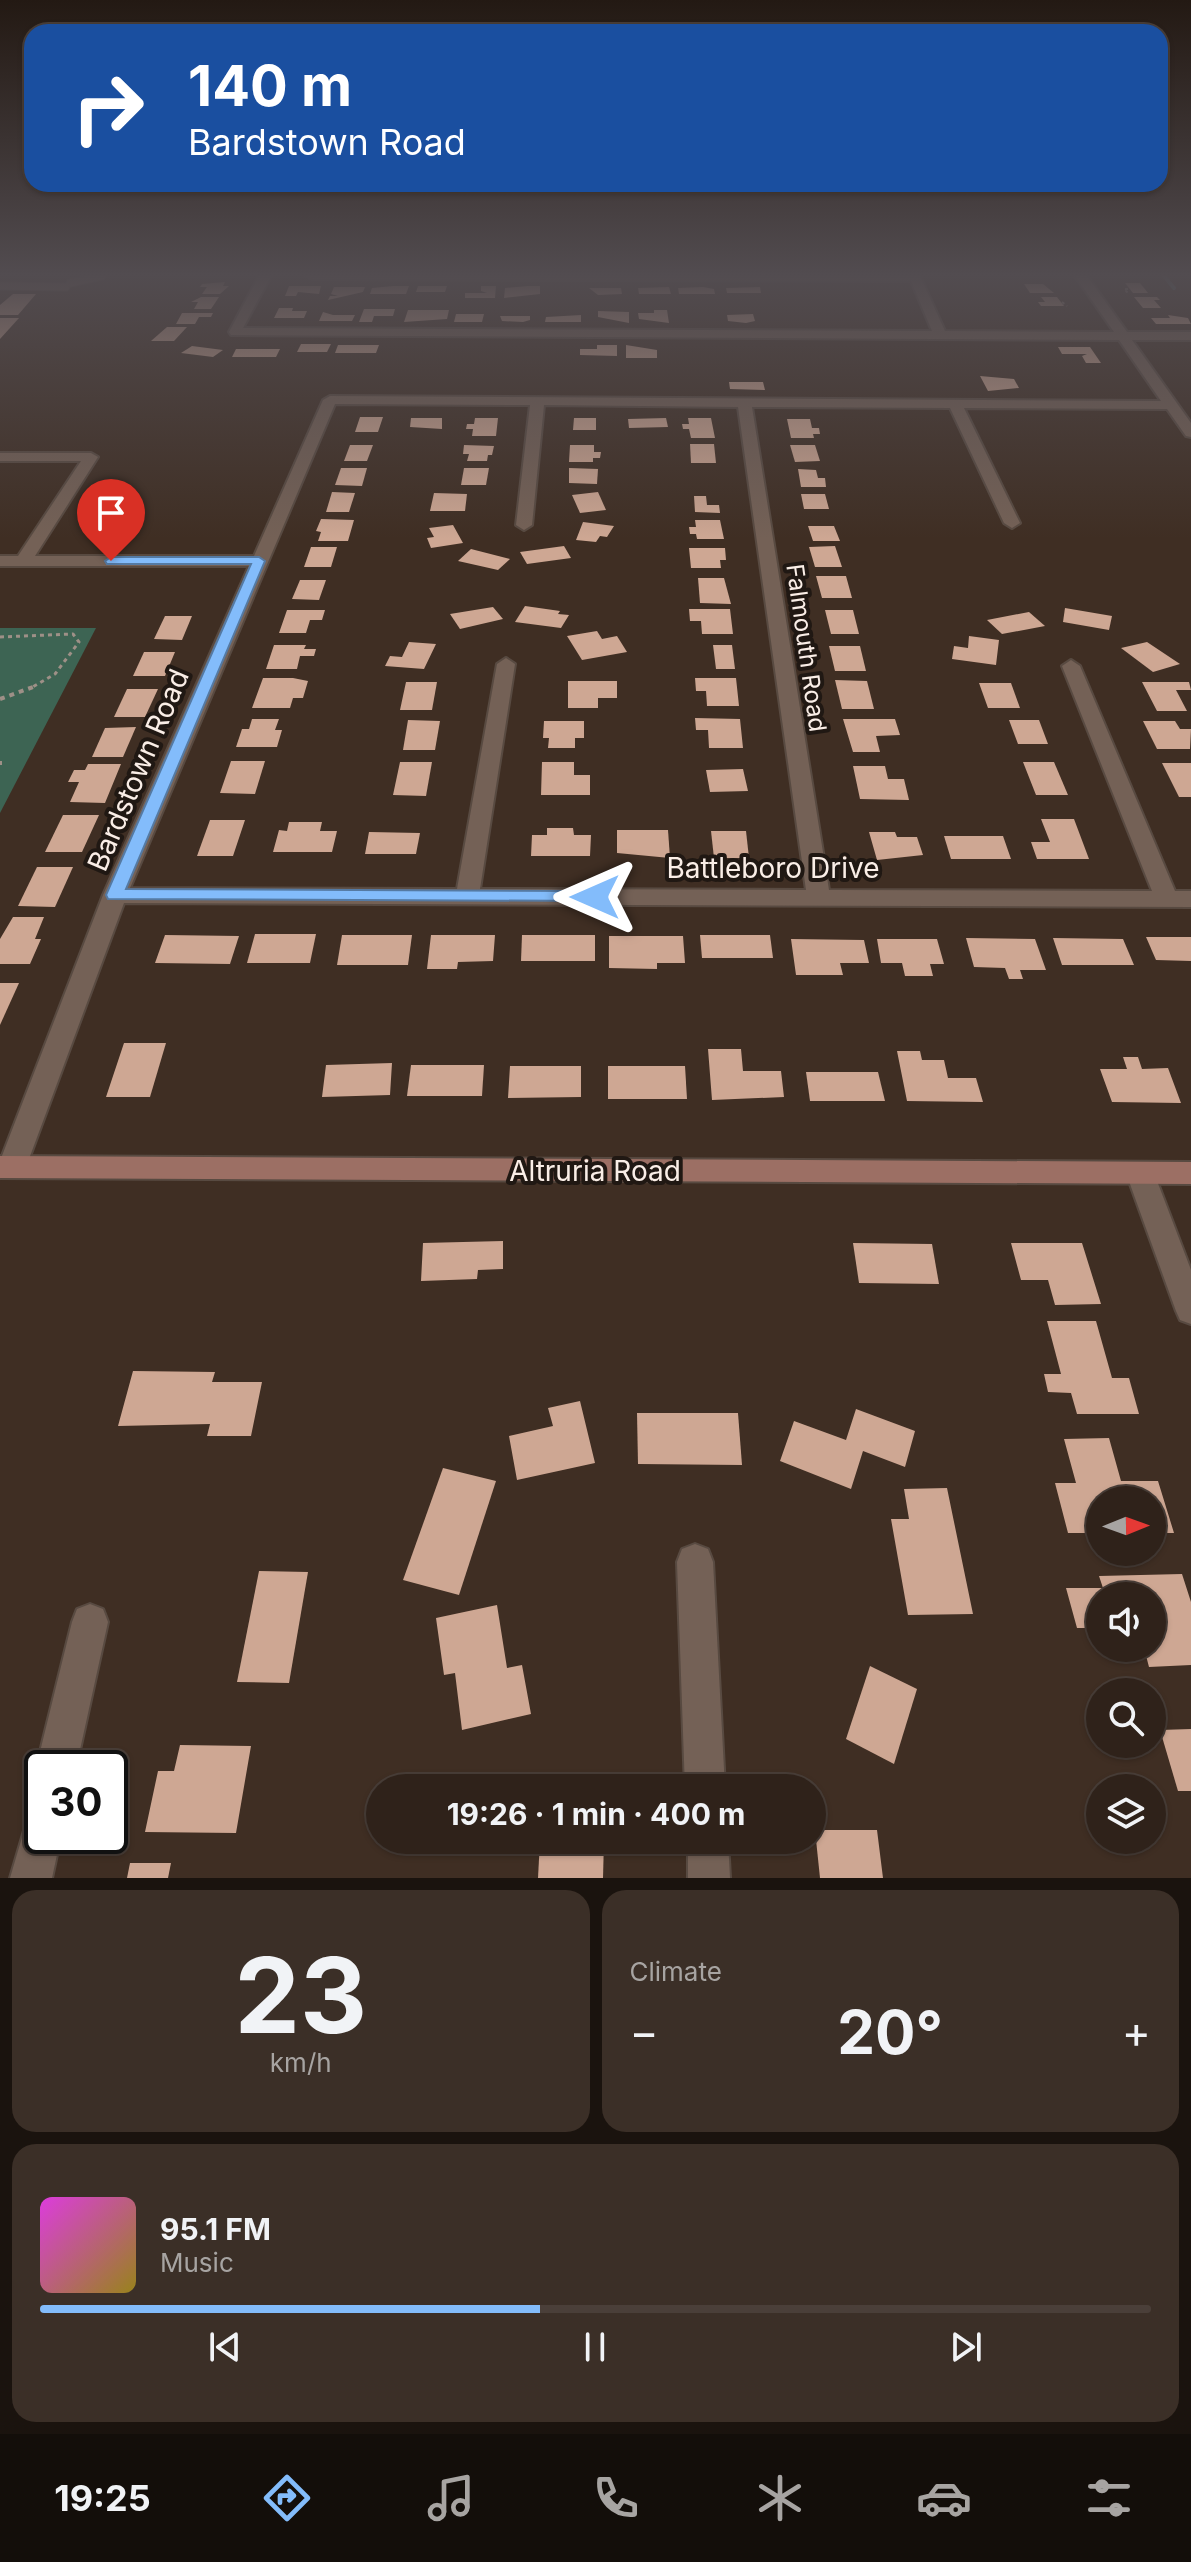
<!DOCTYPE html>
<meta charset="utf-8">
<style>
body{margin:0;font-family:Inter,sans-serif;background:#3b2f27;color:#f1f3f6;height:100vh;display:flex;flex-direction:column;font-size:30px;white-space:nowrap}
*{box-sizing:border-box;margin:0}
p{font-size:26px;color:#a7a4a2}
.icon{flex:none;width:44px;height:44px;fill:none;stroke:currentColor;stroke-width:2;stroke-linecap:round;stroke-linejoin:round}
.map{position:relative;height:1878px;overflow:hidden}
.panel{display:flex;flex-direction:column;gap:12px;padding:12px;background:#1a130e;flex:1}
.panel>*{flex:none}
.hud{position:absolute;left:24px;top:24px;width:1144px;height:168px;border-radius:24px;box-shadow:0 2px 6px #0004,0 0 0 2px #4a3f39;background:#1a4fa0;color:#fff;overflow:hidden}
.needle{width:52px;rotate:89deg}
.fabs{position:absolute;left:1086px;top:1486px;display:grid;gap:16px}
.fabs a{display:grid;place-items:center;width:80px;height:80px;border-radius:50%;background:#2f221a;box-shadow:0 2px 6px #0004,0 0 0 2px #4a3f39;font-size:40px}
.speed{position:absolute;left:24px;top:1750px;display:flex;gap:16px;font-size:40px;font-weight:700;text-align:center}
.speed>*{display:grid;place-content:center;width:104px;height:104px;border-radius:50%;background:#2f221a;box-shadow:0 2px 6px #0004,0 0 0 2px #4a3f39;line-height:1}
.speed .limit{border:4px solid #111;border-radius:12px;background:#fff;color:#111}
.pin{position:absolute;display:grid;place-items:center;width:68px;height:68px;color:#fff;margin:-82px -34px;border-radius:50% 50% 50% 0;rotate:-45deg;box-shadow:0 0 8px #0007}
.pin .icon{rotate:45deg}
.me{position:absolute;width:88px;margin:-44px;rotate:270deg;stroke-linejoin:round;filter:drop-shadow(0 0 6px #0008)}
.turn{display:flex;align-items:center;gap:28px;height:168px;padding:0 32px;font-size:36px}
.turn .icon{width:104px;height:104px;stroke-width:2.5}
.turn b{display:block;font-size:56px;line-height:68px}
.big{font-size:60px;font-weight:700;line-height:1.1}
.panel .widget{flex:1;display:flex;flex-direction:column;justify-content:center;gap:12px;min-width:0;padding:0 28px;border-radius:24px;background:#3b2f27}
.panel .dial{align-items:center;gap:0}
.dial b{font-size:104px;line-height:1}
.song{display:flex;align-items:center;gap:24px}
.cover{width:96px;height:96px;border-radius:12px;background:linear-gradient(135deg,hsl(300 70% 55%),hsl(50 70% 35%))}
.played{height:8px;border-radius:4px;background:linear-gradient(90deg,#83bcfb 45%,#4a3f39 45%)}
.keys{display:flex;justify-content:space-around;direction:ltr}
.heat{display:flex;justify-content:space-between;align-items:center;font-size:44px;direction:ltr}
.panel .tiles{flex:1;display:grid;gap:12px;grid-template-columns:1fr 1fr}
.widget:last-child{grid-column:span 2}
.trip{position:absolute;left:366px;top:1774px;width:460px;height:80px;border-radius:40px;background:#2f221a;box-shadow:0 2px 6px #0004,0 0 0 2px #4a3f39;font-weight:700;line-height:80px;text-align:center}
.tab-bar{display:flex;height:128px;justify-content:space-around;align-items:center;background:#130e0a;color:#a7a4a2}
.tab-bar .icon{width:56px;height:56px}
.tab-bar .on{color:#83bcfb}
.tab-bar b{font-size:36px;color:#f1f3f6}
.map>svg:first-child{display:block}
.green{fill:#3d6453}
.lines{fill:none;stroke-linecap:round;stroke-linejoin:round}
.stream{stroke:#4f7f88;stroke-width:4}
.building{fill:#cea793}
.lane-casing{stroke:#584a41;stroke-width:9}
.street-casing{stroke:#584a41;stroke-width:4}
.secondary-casing{stroke:#584a41;stroke-width:4}
.path-far2{stroke:#9e9087;stroke-width:2;stroke-dasharray:3 3;stroke-linecap:butt}
.path-far1{stroke:#9e9087;stroke-width:3;stroke-dasharray:4 4;stroke-linecap:butt}
.path{stroke:#9e9087;stroke-width:4;stroke-dasharray:5 5;stroke-linecap:butt}
.lane{stroke:#746156;stroke-width:7}
.street{fill:#746156;fill-rule:evenodd}
.secondary{fill:#9c6f64;fill-rule:evenodd}
.route{fill:#83bcfb;stroke:#557aa3;stroke-width:2}
.labels{text-anchor:middle;stroke-width:8;stroke-linejoin:round;paint-order:stroke}
.far-street-label{font-size:24px;fill:#faeee7;stroke:#201813}
.street-label{font-size:28px;fill:#faeee7;stroke:#201813}
</style>
<div class="map">
<svg width="1191" height="1878" viewBox="0 0 1191 1878">
<rect width="100%" height="100%" fill="#3f2e23"/>
<polygon class="green" points="0,628 96,628 0,813"/>
<g class="lines">
<polyline class="stream" points="1164,276 1174,288"/>
</g>
<g class="building">
<polygon points="225,282 223,286 229,286 220,294 202,294 207,287 200,287 202,284"/>
<polygon points="1125,283 1140,283 1148,293 1133,293"/>
<polygon points="1024,284 1043,284 1054,293 1030,293"/>
<polygon points="289,286 321,286 319,294 298,292 296,296 285,296"/>
<polygon points="393,286 409,286 406,294 370,294 372,288"/>
<polygon points="418,286 447,286 445,292 416,292"/>
<polygon points="481,286 496,286 495,298 465,298 465,293 487,293 481,291"/>
<polygon points="528,286 540,286 540,294 504,298 505,288"/>
<polygon points="334,287 365,287 363,292 328,300 330,296 338,296 331,294"/>
<polygon points="669,287 671,294 639,294 638,288"/>
<polygon points="703,287 714,289 715,294 679,294 678,288"/>
<polygon points="760,287 761,293 727,293 726,288"/>
<polygon points="589,288 621,288 622,294 598,295"/>
<polygon points="13,294 36,294 18,315 0,315 0,305"/>
<polygon points="201,297 219,297 211,309 194,309 198,302 191,302"/>
<polygon points="1041,297 1057,297 1064,306 1041,306 1038,302 1045,302"/>
<polygon points="1134,297 1157,297 1160,300 1154,300 1161,308 1143,308"/>
<polygon points="279,308 293,308 292,311 307,311 304,318 274,318"/>
<polygon points="364,309 395,309 393,316 374,316 372,322 359,322"/>
<polygon points="408,310 449,310 447,319 404,322"/>
<polygon points="654,310 667,310 669,323 639,319 638,313 654,313"/>
<polygon points="598,311 629,312 629,323 598,317"/>
<polygon points="323,312 333,315 355,315 352,321 319,321"/>
<polygon points="182,313 213,313 211,317 199,317 195,324 176,324"/>
<polygon points="456,314 484,314 482,322 454,322"/>
<polygon points="753,314 755,321 746,323 728,321 727,315"/>
<polygon points="581,315 581,322 545,322 546,317"/>
<polygon points="1168,315 1188,318 1191,324 1156,324 1151,318 1170,318"/>
<polygon points="500,316 530,316 530,320 523,322 502,321"/>
<polygon points="0,318 19,318 0,339"/>
<polygon points="167,327 187,327 174,341 151,341"/>
<polygon points="301,344 331,344 327,352 297,352"/>
<polygon points="338,345 379,345 376,353 335,353"/>
<polygon points="597,345 617,345 617,356 580,355 580,349 597,349"/>
<polygon points="626,345 657,350 657,358 626,358"/>
<polygon points="192,346 223,350 213,357 181,353"/>
<polygon points="1058,347 1090,347 1101,363 1086,363 1082,356 1087,354 1062,354"/>
<polygon points="236,349 280,349 276,357 232,357"/>
<polygon points="980,376 1014,379 1019,388 988,391"/>
<polygon points="729,382 763,382 765,390 730,389"/>
<polygon points="360,417 383,417 378,432 355,432"/>
<polygon points="411,418 442,418 442,429 410,427"/>
<polygon points="475,418 498,418 496,436 472,436 473,429 466,429 467,424 474,424"/>
<polygon points="574,418 596,418 596,430 573,430"/>
<polygon points="666,418 668,427 629,428 628,419"/>
<polygon points="688,418 711,418 715,438 691,438 689,429 683,429 682,424 689,424"/>
<polygon points="787,419 810,419 812,428 819,428 820,434 813,434 814,438 791,438"/>
<polygon points="690,444 714,444 716,463 691,463"/>
<polygon points="350,445 373,445 367,461 344,461"/>
<polygon points="464,445 494,446 492,455 488,455 487,461 467,461 469,454 463,454"/>
<polygon points="570,445 594,445 594,452 601,452 600,458 593,458 593,462 569,462"/>
<polygon points="790,445 815,445 820,461 795,462"/>
<polygon points="341,468 367,468 362,486 335,485"/>
<polygon points="464,468 489,468 486,485 461,485"/>
<polygon points="569,468 598,469 597,484 569,483"/>
<polygon points="798,469 816,470 818,478 825,478 826,487 801,487"/>
<polygon points="332,492 355,493 349,512 326,512"/>
<polygon points="598,492 606,510 580,513 572,495"/>
<polygon points="434,493 467,494 465,511 430,511"/>
<polygon points="801,494 825,494 829,509 804,509"/>
<polygon points="694,496 706,496 707,505 719,505 720,513 695,512"/>
<polygon points="321,519 354,520 348,541 318,541 321,532 316,531"/>
<polygon points="695,520 720,520 724,539 697,539 696,534 690,534 689,527 696,527"/>
<polygon points="583,522 614,526 607,537 600,536 596,542 576,540"/>
<polygon points="453,525 463,543 431,548 427,538 434,537 429,528"/>
<polygon points="808,526 834,526 840,541 813,541"/>
<polygon points="564,546 571,558 527,564 520,552"/>
<polygon points="835,546 842,567 815,567 809,547"/>
<polygon points="311,547 337,547 331,567 304,567"/>
<polygon points="689,548 725,548 726,560 720,560 721,568 691,568"/>
<polygon points="471,549 510,559 498,570 458,561"/>
<polygon points="816,576 846,576 852,598 822,598"/>
<polygon points="698,578 724,578 731,604 700,603"/>
<polygon points="300,580 326,580 319,600 292,599"/>
<polygon points="525,606 560,611 558,614 569,615 561,628 515,622"/>
<polygon points="493,607 503,619 460,629 450,614"/>
<polygon points="1065,608 1112,616 1109,630 1063,622"/>
<polygon points="689,609 730,609 733,634 702,634 701,621 690,621"/>
<polygon points="287,610 325,610 322,620 310,620 306,633 279,633"/>
<polygon points="825,610 853,610 859,634 831,634"/>
<polygon points="1029,612 1045,626 1002,634 987,620"/>
<polygon points="165,616 192,616 182,640 154,639"/>
<polygon points="597,631 602,639 617,636 627,652 582,660 567,636"/>
<polygon points="969,636 999,640 996,665 952,659 954,646 968,648"/>
<polygon points="409,642 436,644 424,669 385,666 390,656 402,657"/>
<polygon points="1147,642 1180,664 1153,672 1121,648"/>
<polygon points="274,645 306,645 304,649 316,649 314,656 300,656 297,669 266,669"/>
<polygon points="713,645 732,645 735,669 716,669"/>
<polygon points="829,646 860,646 866,671 835,671"/>
<polygon points="144,652 175,652 165,676 133,676"/>
<polygon points="263,678 293,678 308,681 303,698 293,698 290,708 252,708"/>
<polygon points="695,678 736,678 739,706 707,706 706,691 696,691"/>
<polygon points="835,680 867,681 874,709 842,709"/>
<polygon points="568,681 617,681 617,698 598,698 598,708 568,708"/>
<polygon points="406,682 437,682 432,710 400,710"/>
<polygon points="1142,682 1189,682 1191,690 1176,690 1187,711 1157,711"/>
<polygon points="979,683 1011,683 1020,708 988,708"/>
<polygon points="127,689 158,689 145,717 114,717"/>
<polygon points="695,718 740,719 743,748 709,748 708,730 696,730"/>
<polygon points="252,719 279,719 275,730 282,730 277,747 236,747 242,729 249,729"/>
<polygon points="843,719 895,719 900,735 876,736 880,752 853,752"/>
<polygon points="408,720 440,721 435,750 403,750"/>
<polygon points="1009,720 1039,720 1048,744 1018,744"/>
<polygon points="544,721 584,721 584,738 575,738 575,748 548,748 549,738 543,738"/>
<polygon points="1143,721 1175,721 1180,729 1191,729 1190,749 1157,749"/>
<polygon points="136,727 123,757 92,757 105,728"/>
<polygon points="231,761 265,761 255,794 220,793"/>
<polygon points="400,762 432,762 426,796 393,795"/>
<polygon points="542,762 574,762 574,775 590,775 590,795 541,795"/>
<polygon points="1023,762 1054,762 1068,795 1036,795"/>
<polygon points="1162,763 1191,763 1191,797 1179,797"/>
<polygon points="88,764 121,764 105,803 70,802 79,782 68,782 74,770 85,770"/>
<polygon points="853,766 885,766 888,779 904,779 909,800 860,799"/>
<polygon points="743,769 748,791 710,792 706,770"/>
<polygon points="63,815 99,815 82,852 45,852"/>
<polygon points="1041,819 1074,819 1089,859 1037,859 1031,842 1050,842"/>
<polygon points="210,820 245,820 233,856 197,856"/>
<polygon points="289,822 322,822 320,831 337,831 332,852 273,852 279,830 287,831"/>
<polygon points="547,828 573,828 574,835 591,835 590,856 531,856 532,835 547,835"/>
<polygon points="617,830 668,830 670,858 617,853"/>
<polygon points="711,831 746,831 749,858 714,858"/>
<polygon points="369,832 420,833 416,854 365,854"/>
<polygon points="869,832 895,832 897,837 917,837 923,855 877,860"/>
<polygon points="944,836 1003,836 1011,859 951,859"/>
<polygon points="37,867 73,867 55,907 18,906"/>
<polygon points="13,917 44,917 35,939 41,939 30,964 0,964 0,939"/>
<polygon points="255,934 316,934 310,963 247,963"/>
<polygon points="165,935 239,936 230,964 155,963"/>
<polygon points="342,935 412,935 408,965 337,965"/>
<polygon points="431,935 495,935 493,961 458,962 457,969 427,969"/>
<polygon points="522,935 595,935 595,961 521,961"/>
<polygon points="700,935 770,935 773,958 702,958"/>
<polygon points="609,936 683,936 685,963 657,963 657,969 609,968"/>
<polygon points="1146,937 1191,937 1191,961 1156,960"/>
<polygon points="966,938 1035,939 1046,970 1020,970 1023,979 1009,979 1005,968 974,967"/>
<polygon points="1053,938 1123,939 1134,965 1062,965"/>
<polygon points="791,939 864,940 869,963 840,963 843,975 796,975"/>
<polygon points="877,939 937,939 944,964 930,964 933,976 905,976 902,963 881,963"/>
<polygon points="0,983 19,983 0,1025"/>
<polygon points="124,1043 166,1043 150,1097 106,1097"/>
<polygon points="708,1049 741,1049 743,1071 781,1071 784,1097 712,1100"/>
<polygon points="897,1051 920,1051 922,1060 944,1060 948,1078 976,1078 983,1102 907,1101"/>
<polygon points="1123,1057 1138,1057 1142,1069 1168,1068 1181,1103 1112,1102 1100,1069 1127,1069"/>
<polygon points="392,1063 390,1095 322,1097 326,1065"/>
<polygon points="411,1065 484,1065 482,1096 407,1096"/>
<polygon points="510,1066 581,1066 581,1097 508,1098"/>
<polygon points="608,1066 685,1066 687,1099 608,1099"/>
<polygon points="806,1072 878,1072 885,1101 810,1101"/>
<polygon points="503,1241 503,1269 478,1270 477,1279 421,1281 423,1243"/>
<polygon points="853,1243 932,1244 939,1284 859,1283"/>
<polygon points="1011,1243 1082,1243 1101,1304 1055,1305 1048,1280 1021,1280"/>
<polygon points="1047,1321 1096,1321 1112,1378 1129,1378 1139,1414 1077,1414 1071,1393 1048,1392 1044,1374 1061,1374"/>
<polygon points="133,1371 215,1372 212,1382 262,1382 251,1436 207,1436 210,1424 118,1426"/>
<polygon points="580,1401 595,1463 517,1480 509,1436 553,1426 548,1408"/>
<polygon points="856,1409 915,1431 905,1467 863,1451 851,1489 780,1461 794,1421 846,1440"/>
<polygon points="637,1413 738,1413 742,1465 638,1464"/>
<polygon points="1109,1438 1121,1481 1158,1481 1174,1533 1152,1533 1152,1500 1100,1500 1100,1533 1068,1533 1055,1483 1076,1483 1064,1439"/>
<polygon points="443,1468 496,1481 459,1595 403,1580"/>
<polygon points="947,1488 973,1614 908,1615 891,1519 909,1519 904,1489"/>
<polygon points="259,1571 308,1572 289,1683 237,1682"/>
<polygon points="1182,1574 1191,1602 1191,1665 1149,1667 1144,1648 1152,1648 1152,1596 1100,1596 1100,1628 1077,1628 1066,1588 1103,1588 1099,1576"/>
<polygon points="497,1605 507,1668 522,1665 531,1714 462,1730 455,1673 444,1675 436,1618"/>
<polygon points="870,1666 917,1689 894,1764 846,1739"/>
<polygon points="1191,1729 1191,1791 1178,1791 1160,1730"/>
<polygon points="180,1745 251,1746 236,1833 145,1832 158,1771 174,1771"/>
<polygon points="815,1830 877,1830 883,1878 820,1878"/>
<polygon points="540,1840 604,1840 603,1878 538,1878"/>
<polygon points="130,1863 171,1863 168,1878 127,1878"/>
</g>
<g class="lines">
<defs>
<g id="lane">
<polyline points="70,283 102,276"/>
<polyline points="0,286 66,287"/>
</g>
<g id="street">
<path d="M259 276H271L243 328 932 331 911 281 312 279 306 276H920L945 331 1114 332 1075 276H1087L1127 332H1191V340H1132L1191 423V437L1186 436 1167 409 964 408 1020 523 1012 528 1004 523 950 408 752 407 829 890 1152 891 1062 666 1071 660 1080 666 1175 891H1191V907L124 903 26 1167 22 1175 12 1178 2 1175 0 1161 103 895 249 566H0V556H18L81 461H0V453H91L98 457 35 556H254L323 400 330 396 1161 401 1119 340 231 335 229 332ZM335 404 530 405 516 525 524 530 532 525 544 405 738 407 806 890 480 889 515 664 506 658 497 664 457 889 130 888Z"/>
<polygon points="1140,1162 1150,1165 1154,1173 1191,1270 1191,1324 1180,1320 1176,1311 1126,1173 1130,1165"/>
<polygon points="695,1544 708,1549 713,1562 725,1788 685,1788 677,1562 682,1549"/>
<polygon points="90,1604 103,1609 108,1622 76,1768 42,1768 42,1782 36,1768 72,1622 77,1609"/>
<polygon points="42,1811 42,1836 61,1836 52,1878 10,1878 28,1817"/>
<polygon points="688,1840 728,1840 730,1878 688,1878"/>
</g>
<polygon id="secondary" points="0,1156 1191,1162 1191,1184 0,1178"/>
</defs>
<use href="#lane" class="lane-casing"/>
<use href="#street" class="street-casing"/>
<use href="#secondary" class="secondary-casing"/>
<g class="path-far2">
<polyline points="1128,289 1124,289 1129,294"/>
<polyline points="1062,302 1067,306"/>
</g>
<polyline class="path-far1" points="0,637 73,634 79,642 55,674 29,689"/>
<g class="path">
<polyline points="0,699 33,687"/>
<polyline points="0,761 0,765"/>
</g>
<use href="#lane" class="lane"/>
<use href="#street" class="street"/>
<use href="#secondary" class="secondary"/>
</g>
<linearGradient id="sky" x2="0" y2="1"><stop stop-color="#231913"/><stop offset="0.51" stop-color="#524c50"/><stop offset="1" stop-color="#524c50" stop-opacity="0"/></linearGradient>
<rect width="1191" height="539" fill="url(#sky)"/>
<polygon class="route" points="111,557 259,557 265,561 126,889 595,891 601,893 601,901 108,899 106,895 251,564 107,564 105,561"/>
<g class="labels">
<g class="far-street-label">
<text transform="translate(806 648) rotate(82)" y="8">Falmouth Road</text>
</g>
<g class="street-label">
<text transform="translate(138 770) rotate(-67)" y="10">Bardstown Road</text>
<text x="773" y="878">Battleboro Drive</text>
<text x="595" y="1181">Altruria Road</text>
</g>
</g>
</svg>
<div class="fabs">
<a><svg class="needle" viewBox="-14 -14 28 28"><path d="M0-13l5 13h-10z" fill="#e53935"/><path d="M0 13l5-13h-10z" fill="#a7a4a2"/></svg></a>
<a><svg class="icon" aria-label="sound" viewBox="0 0 24 24"><path d="M4 9h4l5-4v14l-5-4H4zM17 9q2 3 0 6"/></svg></a>
<a><svg class="icon" aria-label="search" viewBox="0 0 24 24"><circle cx="10" cy="10" r="6"/><path d="M15 15l6 6"/></svg></a>
<a><svg class="icon" aria-label="layers" viewBox="0 0 24 24"><path d="M12 4l9 5-9 5-9-5zM3 14l9 5 9-5"/></svg></a>
</div>
<div class="speed"><div class="limit">30</div></div>
<div class="pin" style="left:111px;top:561px;background:#d93025"><svg class="icon" aria-label="arrive" viewBox="0 0 24 24"><path d="M6 21V4h12l-3 4 3 4H6"/></svg></div>
<svg class="me" style="left:595px;top:897px" viewBox="-20 -20 40 40"><path d="M0-17L14 15 0 8-14 15z" fill="#83bcfb" stroke="#fff" stroke-width="4"/></svg>
<div class="trip">19:26 · 1 min · 400 m</div>
<div class="hud">
<div class="turn"><svg class="icon" aria-label="right" viewBox="0 0 24 24"><path d="M7 20v-9h11M14 6l5 5-5 5"/></svg><div><b>140 m</b>Bardstown Road</div></div>
</div>
</div>
<section class="panel">
<div class="tiles">
<div class="widget dial"><b>23</b><p>km/h</p></div>
<div class="widget"><p>Climate</p>
<div class="heat"><a>−</a><b class="big">20°</b><a>+</a></div>
</div>
<div class="widget">
<div class="song"><i class="cover"></i><div><b>95.1 FM</b><p>Music</p></div></div>
<div class="played"></div>
<div class="keys"><svg class="icon" aria-label="previous" viewBox="0 0 24 24"><path d="M18 5L8 12l10 7zM5 5v14"/></svg><svg class="icon" aria-label="pause" viewBox="0 0 24 24"><path d="M8 5v14M16 5v14"/></svg><svg class="icon" aria-label="next" viewBox="0 0 24 24"><path d="M6 5l10 7-10 7zM19 5v14"/></svg></div>
</div>
</div>
</section>
<nav class="tab-bar">
<b>19:25</b>
<svg class="icon on" aria-label="directions" viewBox="0 0 24 24"><path d="M12 3l9 9-9 9-9-9zM9 14v-3h6M13 9l2 2-2 2"/></svg>
<svg class="icon" aria-label="music" viewBox="0 0 24 24"><path d="M9 18V5l10-2v13"/><circle cx="6" cy="18" r="3"/><circle cx="16" cy="16" r="3"/></svg>
<svg class="icon" aria-label="phone" viewBox="0 0 24 24"><path d="M5 4h4l2 5-3 2q2 4 5 5l2-3 5 2v4C11 20 4 13 5 4z"/></svg>
<svg class="icon" aria-label="climate" viewBox="0 0 24 24"><path d="M12 3v18M4 7l16 10M4 17L20 7"/></svg>
<svg class="icon" aria-label="car" viewBox="0 0 24 24"><path d="M5 17H2v-5l4-1 3-4h7l3 4 3 1v5h-3M9 17h6M6 11h13"/><circle cx="7" cy="17" r="2"/><circle cx="17" cy="17" r="2"/></svg>
<svg class="icon" aria-label="filters" viewBox="0 0 24 24"><path d="M4 7h16M4 17h16"/><circle cx="9" cy="7" r="2"/><circle cx="15" cy="17" r="2"/></svg>
</nav>
